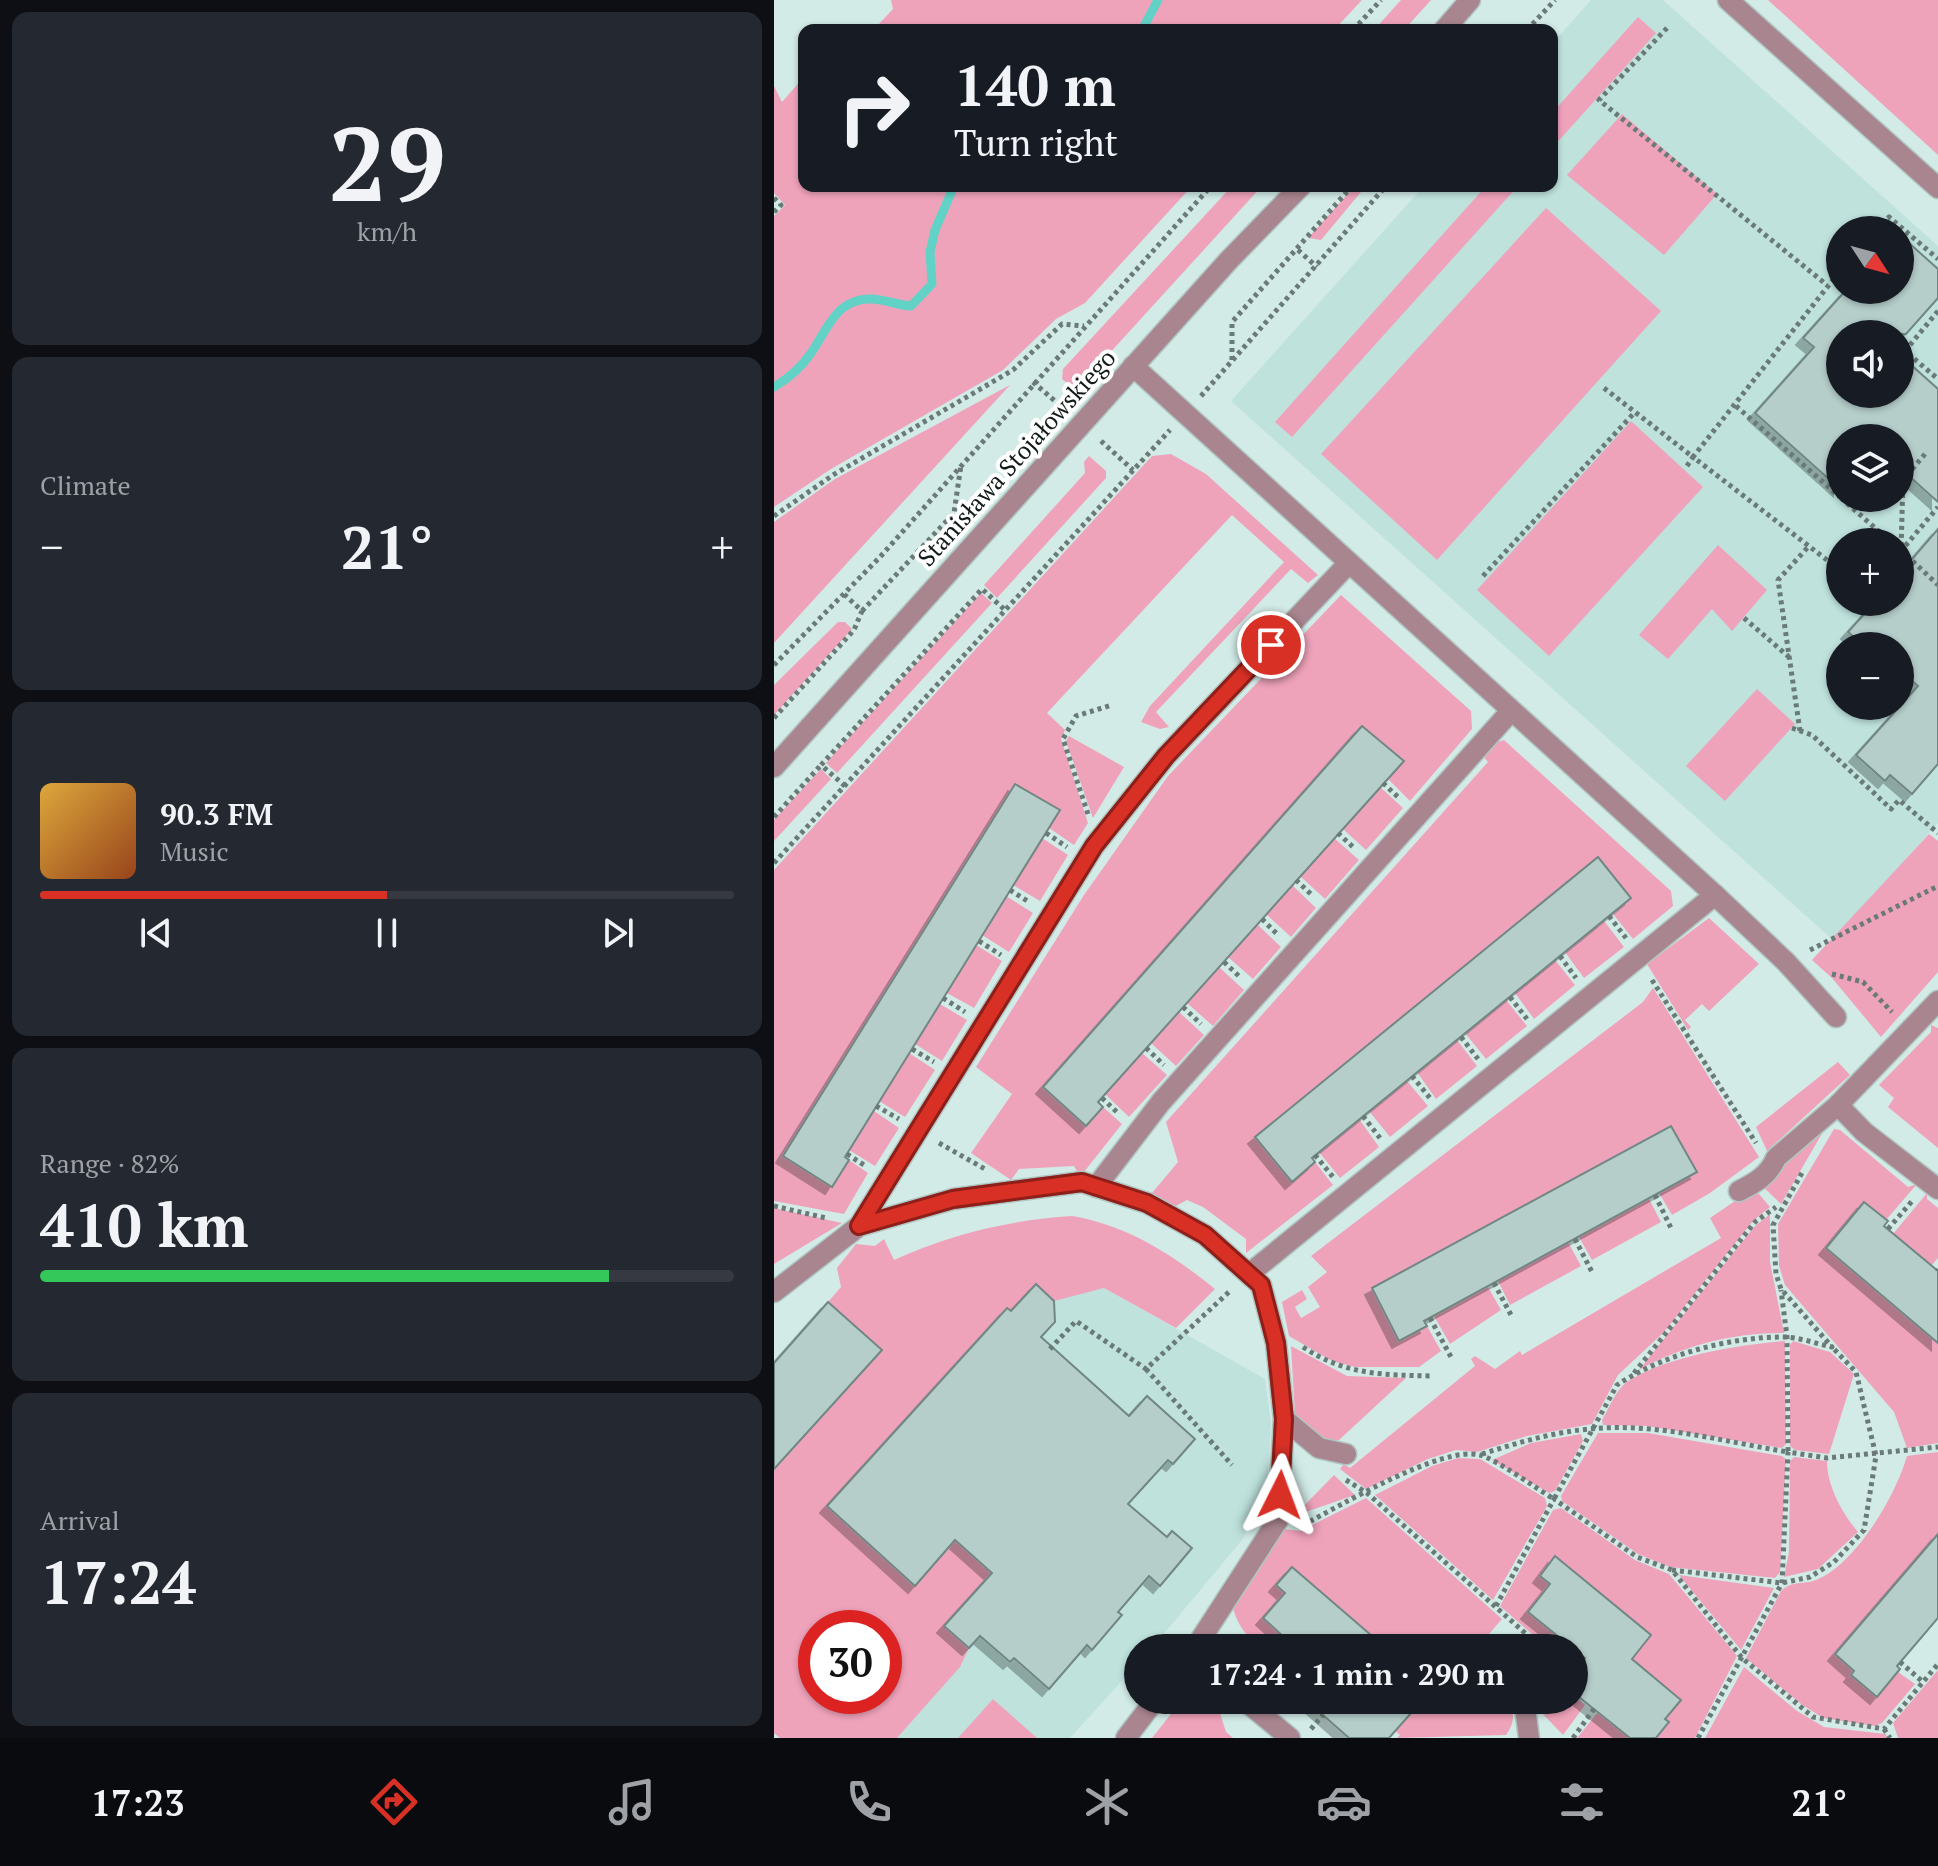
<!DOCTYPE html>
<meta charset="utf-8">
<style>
body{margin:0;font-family:"PT Serif",serif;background:#242831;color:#f1f3f6;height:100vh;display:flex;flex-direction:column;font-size:30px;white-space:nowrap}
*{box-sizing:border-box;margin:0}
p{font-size:26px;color:#9ea1a6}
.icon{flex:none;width:44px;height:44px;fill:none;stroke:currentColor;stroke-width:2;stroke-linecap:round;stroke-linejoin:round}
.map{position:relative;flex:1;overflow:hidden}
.details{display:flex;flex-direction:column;gap:12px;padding:12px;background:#0d0f14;width:774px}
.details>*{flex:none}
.hud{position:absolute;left:24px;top:24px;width:760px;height:168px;border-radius:16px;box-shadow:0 2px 6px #0004;background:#171b24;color:#f1f3f6;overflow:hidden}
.needle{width:52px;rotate:126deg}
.buttons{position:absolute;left:1052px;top:216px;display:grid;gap:16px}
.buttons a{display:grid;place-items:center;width:88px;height:88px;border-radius:50%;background:#171b24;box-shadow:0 2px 6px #0004;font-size:40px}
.speed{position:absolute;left:24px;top:1610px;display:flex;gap:16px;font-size:40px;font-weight:700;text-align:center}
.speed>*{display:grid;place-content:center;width:104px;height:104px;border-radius:50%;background:#171b24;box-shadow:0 2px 6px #0004;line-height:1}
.speed .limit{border:12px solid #d22;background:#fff;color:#111}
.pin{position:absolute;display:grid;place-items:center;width:68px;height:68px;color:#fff;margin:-34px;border:4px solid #fff;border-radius:50%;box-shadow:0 2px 8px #0007}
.me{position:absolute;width:88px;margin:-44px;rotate:3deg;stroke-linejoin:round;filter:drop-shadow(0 0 6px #0008)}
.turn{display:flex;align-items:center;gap:28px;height:168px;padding:0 24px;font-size:36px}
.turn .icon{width:104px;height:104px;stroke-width:2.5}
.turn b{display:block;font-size:56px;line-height:68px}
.big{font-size:60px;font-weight:700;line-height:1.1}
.details .tile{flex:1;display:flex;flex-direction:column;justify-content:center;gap:12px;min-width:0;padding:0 28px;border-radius:16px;background:#242831}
.details .dial{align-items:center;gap:0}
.dial b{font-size:104px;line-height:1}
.song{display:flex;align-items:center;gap:24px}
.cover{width:96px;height:96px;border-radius:12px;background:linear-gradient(135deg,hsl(40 70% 55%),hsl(20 70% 35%))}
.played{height:8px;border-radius:4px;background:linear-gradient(90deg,#d93025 50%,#363941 50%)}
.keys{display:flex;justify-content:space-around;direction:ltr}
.heat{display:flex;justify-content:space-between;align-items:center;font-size:44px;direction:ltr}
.charge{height:12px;border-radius:6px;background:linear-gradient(90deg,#34c759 82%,#363941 0)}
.trip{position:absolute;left:350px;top:1634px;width:464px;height:80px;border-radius:40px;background:#171b24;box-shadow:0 2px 6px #0004;font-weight:700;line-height:80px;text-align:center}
.menu{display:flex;height:128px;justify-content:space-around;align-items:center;background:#090b0e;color:#9ea1a6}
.menu .icon{width:56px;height:56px}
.menu .current{color:#d93025}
.menu b{font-size:36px;color:#f1f3f6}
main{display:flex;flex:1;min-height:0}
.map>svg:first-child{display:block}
.built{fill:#bfe2dd;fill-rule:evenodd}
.green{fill:#efa3bb;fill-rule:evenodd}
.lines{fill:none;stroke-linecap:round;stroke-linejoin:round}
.stream{stroke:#63d2c6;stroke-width:9}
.building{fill:#b5ceca;stroke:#708784;stroke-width:2;filter:url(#shadow)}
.minor-casing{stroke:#afc6c2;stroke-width:23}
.path{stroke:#6a7a77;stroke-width:5;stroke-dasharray:4 4;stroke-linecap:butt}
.minor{stroke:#a9858f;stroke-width:20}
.route-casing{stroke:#8d1f18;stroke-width:20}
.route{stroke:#d93025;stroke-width:14}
.labels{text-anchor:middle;stroke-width:8;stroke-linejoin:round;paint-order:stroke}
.street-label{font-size:24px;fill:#121b19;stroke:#fff}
</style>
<main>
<section class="details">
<div class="tile dial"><b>29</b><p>km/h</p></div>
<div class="tile"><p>Climate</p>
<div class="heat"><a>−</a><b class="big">21°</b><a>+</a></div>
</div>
<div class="tile">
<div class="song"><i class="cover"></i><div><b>90.3 FM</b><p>Music</p></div></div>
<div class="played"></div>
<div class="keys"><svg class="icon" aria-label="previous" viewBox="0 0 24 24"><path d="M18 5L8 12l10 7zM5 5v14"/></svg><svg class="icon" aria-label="pause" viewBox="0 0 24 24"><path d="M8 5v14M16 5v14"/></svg><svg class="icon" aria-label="next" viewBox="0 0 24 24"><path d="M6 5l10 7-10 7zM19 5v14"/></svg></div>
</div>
<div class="tile"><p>Range · 82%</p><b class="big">410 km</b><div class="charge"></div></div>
<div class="tile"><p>Arrival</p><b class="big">17:24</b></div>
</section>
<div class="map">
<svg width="1164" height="1738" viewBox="0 0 1164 1738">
<defs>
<filter id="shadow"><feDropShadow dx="-7" dy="7" stdDeviation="0" flood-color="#0004"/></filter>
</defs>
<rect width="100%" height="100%" fill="#d2ebe7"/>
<g class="built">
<path d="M817 0H889L1164 246V823L1059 940 457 401 650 186H778V44ZM1066 230H1126V290H1066ZM1066 334H1126V394H1066ZM1066 438H1126V498H1066ZM1066 542H1126V602H1066ZM1066 646H1126V706H1066Z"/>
<polygon points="261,1249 491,1379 497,1424 493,1484 468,1540 378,1648 364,1648 364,1663 296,1738 102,1738 110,1696 110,1628 42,1628 0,1534"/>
</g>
<g class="green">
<polygon points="117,0 588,0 560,30 92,30 105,24 119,9"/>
<polygon points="627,0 657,0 630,30 600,30"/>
<polygon points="994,0 1164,0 1164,155"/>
<polygon points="864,17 882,33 778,148 778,113"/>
<polygon points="30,77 30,186 418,186 311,303 282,319 229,370 57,469 0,507 0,216 11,205 0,193 0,86 8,102"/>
<polygon points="848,114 943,194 890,255 793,175"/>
<polygon points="458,186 488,186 302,390 288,379 289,369"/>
<polygon points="581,186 592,186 547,240 534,238"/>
<polygon points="712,186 744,186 518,437 501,422"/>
<polygon points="772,208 887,311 663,560 547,454"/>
<polygon points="236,385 0,643 0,522 61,479"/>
<polygon points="857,421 929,487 775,656 703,590"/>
<polygon points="397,454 432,474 544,575 534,583 517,569 382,712 395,727 386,729 367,722 376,706 510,562 458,515 273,713 291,730 287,739 314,823 300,845 275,828 285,810 241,784 9,1155 58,1187 75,1160 94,1173 70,1214 0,1201 0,870 378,456"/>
<polygon points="315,456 332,471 332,478 223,598 210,585 311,473 310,462"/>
<polygon points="944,545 993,590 958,631 938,609 894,659 865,635"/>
<polygon points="207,593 218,603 63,773 52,763"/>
<polygon points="567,595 697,711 698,729 636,801 614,779 629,760 588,726 269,1086 312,1126 329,1107 348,1124 306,1177 300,1166 245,1169 237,1180 197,1153 238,1094 202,1067 310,895 394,776"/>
<polygon points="64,622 71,622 78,629 0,715 0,685"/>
<polygon points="983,689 1021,724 951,801 912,766"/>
<polygon points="295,736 350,767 319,818 292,741"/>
<polygon points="730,740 897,891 899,906 859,939 839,914 857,898 824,858 481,1137 518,1182 541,1162 559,1185 472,1253 472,1239 429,1207 413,1200 400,1207 378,1193 404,1162 392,1122 714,762 708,755 718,744"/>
<polygon points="47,769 57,779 0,841 0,820"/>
<polygon points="606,787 629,808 592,850 569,829"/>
<polygon points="1155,834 1164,841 1164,972 1107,1037 1058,978 1038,960"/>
<polygon points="268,838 294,855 266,901 239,885"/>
<polygon points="560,838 585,860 551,899 526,876"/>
<polygon points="518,885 542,908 517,937 492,914"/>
<polygon points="232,896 259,913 235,952 208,935"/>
<polygon points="935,918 985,964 935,1011 928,1004 911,1020 917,1027 914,1030 873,964"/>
<polygon points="830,921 850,947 810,978 791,952"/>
<polygon points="483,924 507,947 479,979 454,957"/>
<polygon points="202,945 228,961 200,1008 173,993"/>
<polygon points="781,960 801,985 760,1019 741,993"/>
<polygon points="445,967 470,990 439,1026 413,1003"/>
<polygon points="879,988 985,1157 936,1193 898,1215 885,1193 923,1172 896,1126 598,1288 625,1341 653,1326 667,1351 645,1367 581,1367 558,1361 515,1336 508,1302 528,1290 533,1299 521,1307 527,1318 546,1307 534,1287 553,1272 537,1256 869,1002"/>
<polygon points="732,1000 753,1026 712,1059 691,1033"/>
<polygon points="166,1004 193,1020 168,1061 141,1044"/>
<polygon points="405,1012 430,1035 402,1066 377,1043"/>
<polygon points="1157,1025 1164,1028 1164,1148 1114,1107 1120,1098 1105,1085 1157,1032"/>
<polygon points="683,1040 703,1066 662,1099 643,1072"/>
<polygon points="135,1053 161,1070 131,1117 105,1101"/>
<polygon points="368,1053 393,1075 355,1117 331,1094"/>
<polygon points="1064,1062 1076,1075 993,1151 982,1127"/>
<polygon points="633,1081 654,1106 616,1137 595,1111"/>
<polygon points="100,1111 125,1128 101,1166 75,1150"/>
<polygon points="585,1119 605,1147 566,1178 545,1152"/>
<polygon points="1060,1129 1066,1130 1134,1187 1143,1184 1112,1220 1090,1202 1053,1248 1164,1343 1164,1443 1133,1448 1120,1412 1011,1285 1005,1266 1004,1224"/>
<polygon points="1049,1132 1007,1204 986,1184"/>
<polygon points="980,1188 996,1207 979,1221 890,1332 844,1375 818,1424 753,1436 703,1452 682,1450 654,1459 592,1489 566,1469 570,1464 576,1468 701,1366 697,1359 701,1356 721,1369 746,1351 748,1355 947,1238 936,1218"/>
<polygon points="1153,1193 1153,1199 1164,1208 1164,1258 1157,1266 1119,1234"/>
<polygon points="875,1199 887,1222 818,1260 805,1237"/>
<polygon points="0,1208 68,1223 0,1264"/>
<path d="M996 1214V1262L1010 1333C962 1332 907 1346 865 1370L981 1226Z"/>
<path d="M298 1216C353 1225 399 1255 441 1289L402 1328 330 1288 280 1301 262 1284 237 1311 232 1308 53 1505 87 1536 147 1508 105 1554 141 1586 181 1540 218 1573 170 1626 195 1648 186 1667 123 1738H6L0 1733V1469L107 1350 54 1302 67 1287 63 1268 82 1244 101 1246 110 1239 120 1260C176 1234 236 1220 298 1216ZM42 1628H110V1696H42Z"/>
<polygon points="794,1242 807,1266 736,1305 724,1281"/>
<polygon points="714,1287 727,1310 676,1344 660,1316"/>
<path d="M1011 1341 1012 1444 1008 1448 873 1426 829 1425 828 1420C836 1407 842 1388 856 1380 893 1356 968 1344 1011 1341Z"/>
<polygon points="1019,1341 1056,1352 1080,1374 1055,1454 1021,1450 1016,1446 1016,1345"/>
<polygon points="517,1346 573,1376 632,1378 565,1440 553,1442 521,1415"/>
<polygon points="824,1433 874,1433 1008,1456 1012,1459 1006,1572 1001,1578 896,1567 864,1554 788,1501 787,1496"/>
<polygon points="807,1434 809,1441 781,1491 775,1493 718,1460 757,1443"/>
<path d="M1164 1452V1534L1062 1654 1103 1697 1124 1672 1141 1684 1108 1723 1101 1726 1049 1718 1027 1704 972 1658 1007 1591C1019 1580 1029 1585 1042 1580 1082 1564 1122 1495 1133 1456Z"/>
<path d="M1020 1457 1053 1461C1053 1486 1068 1513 1084 1532L1044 1569 1010 1577 1015 1552 1016 1461Z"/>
<polygon points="684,1458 706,1459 771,1498 773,1506 719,1600 601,1495 658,1466"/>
<polygon points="560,1475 581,1495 520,1516"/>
<path d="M592 1498 728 1619 703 1648H675L670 1644 666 1648H610L518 1567 502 1585 516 1598H507L489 1618 522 1648C484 1648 467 1641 457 1601L511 1529 526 1531Z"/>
<polygon points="787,1508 861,1560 895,1574 963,1656 921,1738 882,1738 895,1723 891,1719 907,1700 858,1659 877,1635 781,1557 766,1576 780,1588 776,1593 771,1590 754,1612 799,1648 774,1648 726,1606 779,1510"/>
<polygon points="905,1575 1000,1588 967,1650"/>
<polygon points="970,1667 1023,1711 1050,1727 1112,1734 1113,1738 931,1738"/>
<polygon points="1164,1670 1164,1738 1124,1738 1119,1723"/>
<polygon points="800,1696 811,1705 789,1735 767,1712 777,1700 800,1700"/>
<polygon points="219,1699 263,1738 184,1738"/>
<polygon points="408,1700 431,1700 446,1713 452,1732 459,1738 378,1738"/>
<path d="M624 1700H731C742 1711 741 1723 732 1735L623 1738 626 1735 621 1731 638 1712Z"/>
<polygon points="824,1712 856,1738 803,1738"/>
</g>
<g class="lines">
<g class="stream">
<polyline points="368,30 384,0"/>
<path d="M0 387C15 378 27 368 37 353 54 329 62 297 99 299 112 300 124 305 137 306L158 284 156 252 161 230 180 186"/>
</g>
</g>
<g class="building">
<polygon points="1126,235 1164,269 1164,298 1132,334 1066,334 1066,394 1126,394 1126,355 1164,389 1164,502 1126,468 1126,438 1066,438 1066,489 981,413 1040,347 1029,338 1072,290 1126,290"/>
<polygon points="1164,529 1164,764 1138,794 1116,775 1111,781 1082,755 1144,686 1126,670 1126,646 1090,646 1074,632 1101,602 1126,602 1126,573"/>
<polygon points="588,726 630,761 324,1102 329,1107 312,1126 269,1087"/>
<polygon points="241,784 286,810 71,1157 75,1160 58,1187 9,1156"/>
<polygon points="824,857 857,898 538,1158 541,1162 518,1182 481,1137"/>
<polygon points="897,1126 923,1172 650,1321 653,1326 625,1341 598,1288"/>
<polygon points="1090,1202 1114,1221 1110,1226 1164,1271 1164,1343 1052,1248"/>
<polygon points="262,1284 280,1301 281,1322 267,1337 355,1416 373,1396 421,1439 399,1464 394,1460 354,1504 393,1537 398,1531 418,1548 386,1586 375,1576 344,1612 348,1615 318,1650 313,1645 275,1689 240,1658 236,1662 206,1636 195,1648 170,1626 218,1573 181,1540 141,1586 53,1506 233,1308 237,1311"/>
<polygon points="54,1302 108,1350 0,1469 0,1363"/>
<polygon points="1164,1534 1164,1618 1123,1666 1126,1669 1103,1697 1077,1675 1080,1671 1061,1654"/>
<polygon points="781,1556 877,1635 858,1659 907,1700 891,1719 895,1722 882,1738 856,1738 800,1693 800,1673 811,1658 754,1612 776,1584 766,1576"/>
<polygon points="518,1567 612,1648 522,1648 489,1618 511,1593 502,1585"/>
<polygon points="532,1700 624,1700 638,1712 615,1738 575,1738"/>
</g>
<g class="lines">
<defs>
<g id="minor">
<polyline points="954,0 1164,188"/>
<polyline points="670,30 696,0"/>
<polyline points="359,366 941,895 1012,962 1062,1017"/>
<polyline points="0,767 455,260 527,186"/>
<polyline points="1064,1105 1090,1132 1164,1189"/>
<polyline points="322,1187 387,1102 737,711"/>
<path d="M965 1191C981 1183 995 1175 1002 1158L1064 1105 1164 1001"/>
<polyline points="85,1226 320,846 392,756 574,564"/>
<polyline points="475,1274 941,895"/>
<polyline points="0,1292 85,1226 179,1199 308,1182 373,1203 431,1235 487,1285 502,1343 510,1419 504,1520 421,1648"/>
<polyline points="510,1419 545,1448 572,1454"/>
<polyline points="470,1700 516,1738"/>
<polyline points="750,1700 755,1738"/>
<polyline points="352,1738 381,1700"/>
</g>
</defs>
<use href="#minor" class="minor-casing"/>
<g class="path">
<polyline points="893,28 825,100 1053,285"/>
<polyline points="579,30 607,0"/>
<polyline points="753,30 781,0"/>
<polyline points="0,198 7,205 0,212"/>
<polyline points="1103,230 1115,217 1164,259"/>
<polyline points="524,250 543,267"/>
<polyline points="1164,311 1131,351 1164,379"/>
<polyline points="458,360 458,322 578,186"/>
<polyline points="259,382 289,408"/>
<polyline points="830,388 919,457 1066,271"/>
<polyline points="427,396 612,186"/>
<polyline points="962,406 1066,497"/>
<polyline points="327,441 359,470"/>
<polyline points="1151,454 1129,480 1127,551 1164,507"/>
<polyline points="913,466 919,457 1066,570"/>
<polyline points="1067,498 1117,542"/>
<polyline points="0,516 59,475 239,370 288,324 310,326"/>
<polyline points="1127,550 1164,585"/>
<polyline points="709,576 861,412"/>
<polyline points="88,611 180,513 187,465"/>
<polyline points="970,618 1015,657"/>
<polyline points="0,665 106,557 437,186"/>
<polyline points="0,718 80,630 88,611 70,594"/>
<polyline points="1018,728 1038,735 1117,809 1125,800 1164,833"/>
<polyline points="1026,731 1004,580 1035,546"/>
<polyline points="609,783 625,798"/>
<polyline points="71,786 47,765 208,589 231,610"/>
<polyline points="314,814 289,739 302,716 338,705"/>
<polyline points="0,817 47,765"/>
<polyline points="272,833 293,847"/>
<polyline points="564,833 580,848"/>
<polyline points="0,863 396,430"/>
<polyline points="522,880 539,896"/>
<polyline points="236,890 255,902"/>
<polyline points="835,916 852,938"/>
<polyline points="488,919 505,936"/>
<polyline points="205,941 227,955"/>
<polyline points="1036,950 1164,886"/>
<polyline points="786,956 802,978"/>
<polyline points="450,962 467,978"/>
<polyline points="1058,974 1089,982 1118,1012"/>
<polyline points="878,980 982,1143"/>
<polyline points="736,997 753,1019"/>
<polyline points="169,998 191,1012"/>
<polyline points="409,1007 427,1024"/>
<polyline points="687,1037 704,1059"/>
<polyline points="372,1048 390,1065"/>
<polyline points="138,1049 160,1062"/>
<polyline points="638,1076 656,1098"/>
<polyline points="328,1098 345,1114"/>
<polyline points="102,1106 125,1119"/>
<polyline points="589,1116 606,1138"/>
<polyline points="165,1143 211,1169"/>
<polyline points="73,1154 93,1167"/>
<polyline points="541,1155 559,1177"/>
<polyline points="881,1195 897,1228"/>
<polyline points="0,1206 52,1218"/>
<polyline points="1114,1229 1139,1200"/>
<polyline points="801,1239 818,1272"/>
<polyline points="1163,1271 1164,1269"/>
<polyline points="720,1283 737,1315"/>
<polyline points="656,1318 677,1357"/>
<path d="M529 1347C571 1375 609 1375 658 1376"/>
<polyline points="276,1349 302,1321 372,1369 456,1291"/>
<polyline points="372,1369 458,1465"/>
<polyline points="860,1373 981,1222 1002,1207"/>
<path d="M708 1454C743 1443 779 1432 816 1429 881 1422 951 1442 1014 1452L1013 1337 1007 1290"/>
<polyline points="572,1480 593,1493 768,1648"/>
<path d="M529 1525C566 1506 668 1445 706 1455 722 1459 763 1489 780 1499L843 1385C888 1355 955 1337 1009 1337 1025 1337 1043 1344 1058 1347L1007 1289 1002 1274 999 1225 1029 1171"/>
<polyline points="898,1570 1008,1583 1036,1577 1060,1562 1090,1530 1102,1456 1082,1372 1058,1347"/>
<polyline points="722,1606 780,1499 863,1557 898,1570 968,1658 1039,1717 1110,1729 1164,1664"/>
<polyline points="1126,1662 1149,1682"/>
<polyline points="537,1729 549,1715"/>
<polyline points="1110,1729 1116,1738"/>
<polyline points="799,1738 820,1709"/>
<polyline points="924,1738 1008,1583 1014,1452 1053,1458 1164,1447"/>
</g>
<use href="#minor" class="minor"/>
</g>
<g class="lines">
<defs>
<polyline id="route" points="497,645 392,756 320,846 85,1226 179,1199 308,1182 373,1203 431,1235 487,1285 502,1343 510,1419 506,1495"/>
</defs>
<use href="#route" class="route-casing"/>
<use href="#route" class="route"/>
</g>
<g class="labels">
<g class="street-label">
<text transform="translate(243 458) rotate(-48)" y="8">Stanisława Stojałowskiego</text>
</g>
</g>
</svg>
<div class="buttons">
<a><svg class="needle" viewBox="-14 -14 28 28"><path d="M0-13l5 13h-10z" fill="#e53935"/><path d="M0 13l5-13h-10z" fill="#9ea1a6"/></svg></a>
<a><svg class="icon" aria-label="sound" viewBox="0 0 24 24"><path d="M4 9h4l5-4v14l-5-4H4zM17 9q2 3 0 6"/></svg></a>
<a><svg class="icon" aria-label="layers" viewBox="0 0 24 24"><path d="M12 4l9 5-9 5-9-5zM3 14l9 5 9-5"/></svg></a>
<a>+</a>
<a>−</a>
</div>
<div class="speed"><div class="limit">30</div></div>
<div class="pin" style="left:497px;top:645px;background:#d93025"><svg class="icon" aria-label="arrive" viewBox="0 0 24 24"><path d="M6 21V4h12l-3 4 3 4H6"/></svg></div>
<svg class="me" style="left:506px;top:1495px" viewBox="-20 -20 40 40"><path d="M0-17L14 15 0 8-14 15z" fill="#d93025" stroke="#fff" stroke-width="4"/></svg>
<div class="trip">17:24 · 1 min · 290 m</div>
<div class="hud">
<div class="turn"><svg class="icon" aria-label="right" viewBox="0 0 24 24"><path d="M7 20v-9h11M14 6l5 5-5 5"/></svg><div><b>140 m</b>Turn right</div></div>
</div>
</div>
</main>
<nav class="menu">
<b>17:23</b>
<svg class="icon current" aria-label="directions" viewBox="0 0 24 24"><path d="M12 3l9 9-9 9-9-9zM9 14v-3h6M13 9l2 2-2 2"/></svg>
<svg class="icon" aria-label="music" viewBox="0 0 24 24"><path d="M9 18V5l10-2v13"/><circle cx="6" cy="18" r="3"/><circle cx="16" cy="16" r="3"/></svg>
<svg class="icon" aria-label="phone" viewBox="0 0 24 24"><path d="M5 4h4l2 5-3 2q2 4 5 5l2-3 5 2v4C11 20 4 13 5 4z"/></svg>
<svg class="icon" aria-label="climate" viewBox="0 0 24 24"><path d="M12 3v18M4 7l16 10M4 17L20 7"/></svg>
<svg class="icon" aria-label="car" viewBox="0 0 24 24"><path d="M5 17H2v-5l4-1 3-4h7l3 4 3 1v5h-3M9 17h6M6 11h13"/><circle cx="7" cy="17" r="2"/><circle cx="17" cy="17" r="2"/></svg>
<svg class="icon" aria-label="filters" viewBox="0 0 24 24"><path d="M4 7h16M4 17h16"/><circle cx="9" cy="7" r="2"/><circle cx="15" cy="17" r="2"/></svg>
<b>21°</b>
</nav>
